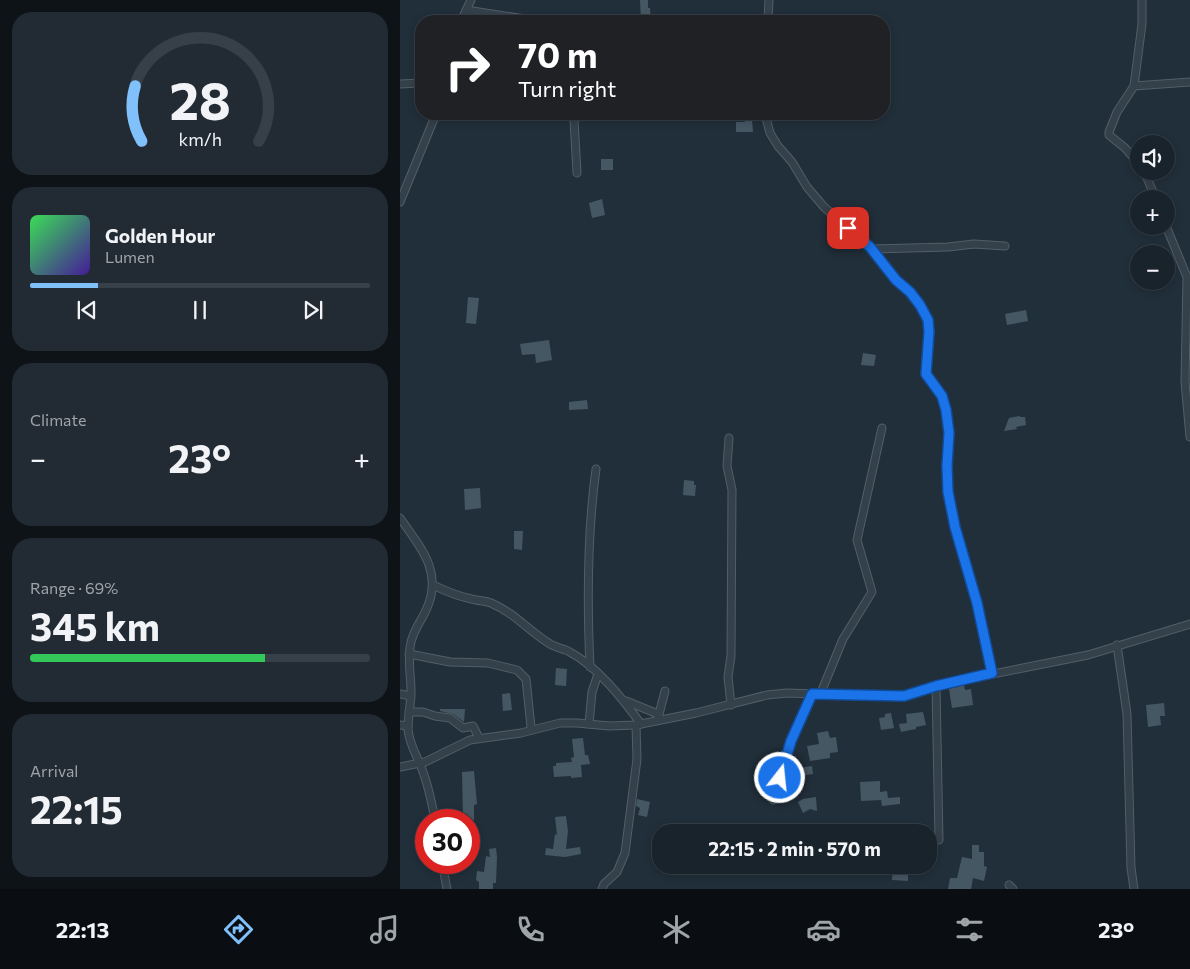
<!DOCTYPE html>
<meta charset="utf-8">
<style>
body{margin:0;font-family:Commissioner,sans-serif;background:#222b34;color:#f1f3f6;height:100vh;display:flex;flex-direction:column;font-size:19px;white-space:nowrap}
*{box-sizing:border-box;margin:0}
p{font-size:16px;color:#9fa4a9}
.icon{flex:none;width:28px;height:28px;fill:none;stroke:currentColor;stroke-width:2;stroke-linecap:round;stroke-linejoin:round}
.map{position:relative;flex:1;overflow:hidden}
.details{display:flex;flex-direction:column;gap:12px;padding:12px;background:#0e1318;width:400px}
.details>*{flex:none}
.hud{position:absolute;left:15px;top:15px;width:475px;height:105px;border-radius:20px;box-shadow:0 2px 8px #0003,0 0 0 1px #374048;background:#202124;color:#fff;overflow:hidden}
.buttons{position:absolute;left:730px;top:135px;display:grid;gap:10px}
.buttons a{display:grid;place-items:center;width:45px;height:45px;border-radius:50%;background:#19232c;box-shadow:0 2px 8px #0003,0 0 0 1px #374048;font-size:25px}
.speed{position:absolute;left:15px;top:809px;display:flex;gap:10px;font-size:25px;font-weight:700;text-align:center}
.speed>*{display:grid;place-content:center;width:65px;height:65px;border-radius:50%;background:#19232c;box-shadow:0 2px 8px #0003,0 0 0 1px #374048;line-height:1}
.speed .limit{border:8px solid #d22;background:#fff;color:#111}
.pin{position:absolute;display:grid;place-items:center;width:42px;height:42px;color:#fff;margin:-21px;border-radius:10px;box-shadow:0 2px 8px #0006}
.me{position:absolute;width:55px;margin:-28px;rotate:16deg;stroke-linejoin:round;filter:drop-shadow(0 0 4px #0008)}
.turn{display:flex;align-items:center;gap:18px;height:105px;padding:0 20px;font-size:22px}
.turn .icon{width:65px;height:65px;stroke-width:2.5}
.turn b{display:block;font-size:35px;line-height:42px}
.big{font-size:38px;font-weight:700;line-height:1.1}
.details .card{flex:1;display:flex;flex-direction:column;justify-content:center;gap:8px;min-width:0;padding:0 18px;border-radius:20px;background:#222b34}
.details .dial{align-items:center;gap:0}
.dial svg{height:130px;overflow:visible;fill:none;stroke:#374048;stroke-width:7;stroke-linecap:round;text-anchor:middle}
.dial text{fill:#f1f3f6;stroke:none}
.song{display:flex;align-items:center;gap:15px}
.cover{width:60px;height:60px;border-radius:8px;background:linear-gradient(135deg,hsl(130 70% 55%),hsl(260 70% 35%))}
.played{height:5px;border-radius:2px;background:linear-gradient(90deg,#80c0fb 20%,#374048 20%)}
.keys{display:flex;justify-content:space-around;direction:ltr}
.heat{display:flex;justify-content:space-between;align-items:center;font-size:28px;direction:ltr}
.charge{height:8px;border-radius:4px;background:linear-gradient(90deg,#34c759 69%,#374048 0)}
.trip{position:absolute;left:252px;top:824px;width:285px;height:50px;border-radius:20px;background:#19232c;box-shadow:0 2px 8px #0003,0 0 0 1px #374048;font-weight:700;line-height:50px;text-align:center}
.dock{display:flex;height:80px;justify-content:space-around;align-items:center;background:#0a0e12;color:#9fa4a9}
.dock .icon{width:35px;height:35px}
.dock .current{color:#80c0fb}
.dock b{font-size:22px;color:#f1f3f6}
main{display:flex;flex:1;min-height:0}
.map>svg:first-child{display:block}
.building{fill:#465764}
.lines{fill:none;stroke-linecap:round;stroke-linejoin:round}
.minor-casing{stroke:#525e68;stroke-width:9}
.minor{stroke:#34404a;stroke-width:7}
.route-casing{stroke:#114b97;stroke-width:12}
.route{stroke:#1a73e8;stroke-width:9}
</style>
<main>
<section class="details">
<div class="card dial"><svg viewBox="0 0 100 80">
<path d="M14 69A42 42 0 1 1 86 69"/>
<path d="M14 69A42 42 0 0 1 10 35" stroke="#80c0fb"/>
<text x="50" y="56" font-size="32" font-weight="700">28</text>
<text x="50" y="72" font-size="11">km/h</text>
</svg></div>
<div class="card">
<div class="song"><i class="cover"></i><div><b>Golden Hour</b><p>Lumen</p></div></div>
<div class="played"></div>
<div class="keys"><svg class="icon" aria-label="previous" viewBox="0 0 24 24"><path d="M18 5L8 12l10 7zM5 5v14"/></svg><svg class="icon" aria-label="pause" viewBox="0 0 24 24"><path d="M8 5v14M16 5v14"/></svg><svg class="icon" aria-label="next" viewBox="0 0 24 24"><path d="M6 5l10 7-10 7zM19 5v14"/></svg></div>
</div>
<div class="card"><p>Climate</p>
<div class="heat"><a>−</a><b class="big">23°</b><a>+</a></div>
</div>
<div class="card"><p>Range · 69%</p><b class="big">345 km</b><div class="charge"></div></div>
<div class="card"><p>Arrival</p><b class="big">22:15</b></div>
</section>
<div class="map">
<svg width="790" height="889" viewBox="0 0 790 889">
<rect width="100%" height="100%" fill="#212f3a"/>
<g class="building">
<polygon points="240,0 248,0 248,8 250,8 251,21 241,21"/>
<polygon points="344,119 352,119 353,132 336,132 336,122 345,122"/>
<rect x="201" y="159" width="12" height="11"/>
<polygon points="202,199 205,215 192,218 189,203"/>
<polygon points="68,297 79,298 76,324 66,323"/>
<polygon points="626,310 628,321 607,325 605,314"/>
<polygon points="149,340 152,360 136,363 135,354 122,355 120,344"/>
<polygon points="463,353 476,355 474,366 461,365"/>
<polygon points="187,400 188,409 169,410 169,402"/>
<polygon points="620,416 620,417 625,417 626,425 616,427 617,429 604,431 609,418"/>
<polygon points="284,480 294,481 294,485 296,485 295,496 283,495"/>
<polygon points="80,488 81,508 65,510 64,489"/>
<polygon points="114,531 123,531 122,550 114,549"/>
<polygon points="156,668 167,669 166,686 155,685"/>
<polygon points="564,685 565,690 571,689 573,705 552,708 549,689"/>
<polygon points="110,693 112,710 103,711 102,694"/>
<polygon points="764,703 765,716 760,716 761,725 748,727 746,705"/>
<polygon points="40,709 65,709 64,722 53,714 40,711"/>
<polygon points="523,712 526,725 516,727 516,729 501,732 499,724 507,723 506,714"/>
<polygon points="491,713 494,728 481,730 479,718 485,717 485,714"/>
<polygon points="428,731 430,738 436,737 438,752 430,753 430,758 410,761 407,746 419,744 417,733"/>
<polygon points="183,738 185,755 188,755 190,764 181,765 182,777 171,778 171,776 154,777 153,766 156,766 156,763 172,762 171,758 174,757 172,739"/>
<polygon points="412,766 413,774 391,777 390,769"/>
<polygon points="74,771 77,804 74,805 74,820 63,820 62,772"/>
<polygon points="480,781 480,792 487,791 488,798 500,797 500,804 482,806 481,800 461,801 460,782"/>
<polygon points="416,797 417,811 410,809 403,813 398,802 403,799"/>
<polygon points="237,799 250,802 247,817 238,815 240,808 236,806"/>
<polygon points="166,816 168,831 166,849 180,847 181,854 165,857 145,855 146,848 153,849 155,834 157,835 155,817"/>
<polygon points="572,845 579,845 579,852 584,852 584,866 587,867 584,881 573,878 571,889 548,889 550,878 557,878 562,857 572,859"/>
<polygon points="96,848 97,857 96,883 93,883 93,889 79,889 79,882 76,880 77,871 84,872 86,856 90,857 89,849"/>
<polygon points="493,866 508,866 508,881 492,880"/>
</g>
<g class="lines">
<defs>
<g id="minor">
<polyline points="66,10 138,21"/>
<polyline points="61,21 71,0"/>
<polyline points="368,21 369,0"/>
<polyline points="0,84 21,83"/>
<polyline points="734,86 790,82"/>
<polyline points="365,114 370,133 378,146 392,162 407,187 424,207 472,249 496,280 510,292 520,305 528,320 529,332 526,374 542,396 546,410 549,433 547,466 548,492 555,527 577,603 592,673"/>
<polyline points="174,120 177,173"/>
<polyline points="739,164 725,148 709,135 709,132 717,112 734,86 742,24 742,0"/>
<polyline points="744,171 756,199"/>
<polyline points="0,202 36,114"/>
<polyline points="766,226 787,277 785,382 790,437"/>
<polyline points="472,249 548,247 574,244 605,246"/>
<polyline points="329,438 327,466 332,490 331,656 328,677 331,705"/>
<path d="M0 518C20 547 43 571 27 608 22 620 14 629 11 642 7 659 11 674 11 691 11 704 8 716 8 729 9 745 18 757 23 772 29 788 32 804 35 820"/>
<path d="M33 585C47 592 60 597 76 600 81 601 86 601 91 603 114 613 125 627 144 640 154 648 159 647 168 651 197 666 222 698 241 724"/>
<polyline points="717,645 727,714 731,868 734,889"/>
<polyline points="9,654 50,662 88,663 117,670 126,679 131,727"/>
<path d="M190 667C187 602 187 535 196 469"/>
<polyline points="536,686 539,840"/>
<polyline points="0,694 11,696"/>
<polyline points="420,695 443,639 472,592 457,540 482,428"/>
<polyline points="226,701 258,714"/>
<polyline points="9,712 23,712 35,716 50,718 63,728 73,726 79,738"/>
<polyline points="258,718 265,691"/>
<polyline points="189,724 192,692 198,674"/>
<polyline points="0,725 8,726"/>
<polyline points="0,767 25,762 70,740 121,733 160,723 177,723 209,726 236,725 296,713 367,695 387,693 504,697 553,682 688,655 790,624"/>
<polyline points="373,800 391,741 412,694"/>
<polyline points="42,862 47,889"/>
<polyline points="609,885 613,889"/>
<polyline points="202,889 204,884 217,872 225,853 237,759 236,725"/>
</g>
</defs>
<use href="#minor" class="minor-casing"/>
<use href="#minor" class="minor"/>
</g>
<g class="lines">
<defs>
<polyline id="route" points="380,778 391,741 412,694 504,696 536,686 592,673 577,603 555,527 548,492 547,466 549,433 546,410 542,396 526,374 529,332 528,320 520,305 510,292 496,280 470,247 448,228"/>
</defs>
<use href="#route" class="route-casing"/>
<use href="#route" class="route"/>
</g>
</svg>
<div class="buttons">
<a><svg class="icon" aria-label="sound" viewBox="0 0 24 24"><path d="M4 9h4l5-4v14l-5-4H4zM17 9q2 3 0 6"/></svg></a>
<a>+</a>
<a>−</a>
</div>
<div class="speed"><div class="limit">30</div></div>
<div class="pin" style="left:448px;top:228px;background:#d93025"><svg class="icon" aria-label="arrive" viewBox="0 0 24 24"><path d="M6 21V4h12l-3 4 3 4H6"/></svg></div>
<svg class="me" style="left:380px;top:778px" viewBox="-20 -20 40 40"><circle r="17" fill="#1a73e8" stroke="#fff" stroke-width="3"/><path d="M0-11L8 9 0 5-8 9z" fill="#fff"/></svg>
<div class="trip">22:15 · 2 min · 570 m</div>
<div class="hud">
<div class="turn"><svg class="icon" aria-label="right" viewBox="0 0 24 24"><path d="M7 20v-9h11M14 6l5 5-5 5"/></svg><div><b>70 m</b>Turn right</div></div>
</div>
</div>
</main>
<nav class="dock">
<b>22:13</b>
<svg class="icon current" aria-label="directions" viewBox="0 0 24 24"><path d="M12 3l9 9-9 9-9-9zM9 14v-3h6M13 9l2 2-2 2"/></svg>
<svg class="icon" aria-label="music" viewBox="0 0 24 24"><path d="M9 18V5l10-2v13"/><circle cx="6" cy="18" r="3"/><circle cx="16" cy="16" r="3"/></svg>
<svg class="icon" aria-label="phone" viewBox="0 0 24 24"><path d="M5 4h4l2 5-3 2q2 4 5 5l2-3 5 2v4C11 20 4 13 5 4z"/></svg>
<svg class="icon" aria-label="climate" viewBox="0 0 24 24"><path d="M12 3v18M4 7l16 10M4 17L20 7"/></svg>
<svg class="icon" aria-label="car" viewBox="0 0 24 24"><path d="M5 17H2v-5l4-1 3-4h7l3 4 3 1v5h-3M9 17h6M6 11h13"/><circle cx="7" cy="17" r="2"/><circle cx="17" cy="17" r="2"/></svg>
<svg class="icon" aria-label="filters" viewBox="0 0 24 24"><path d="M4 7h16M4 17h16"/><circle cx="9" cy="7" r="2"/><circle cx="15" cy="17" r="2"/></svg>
<b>23°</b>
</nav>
